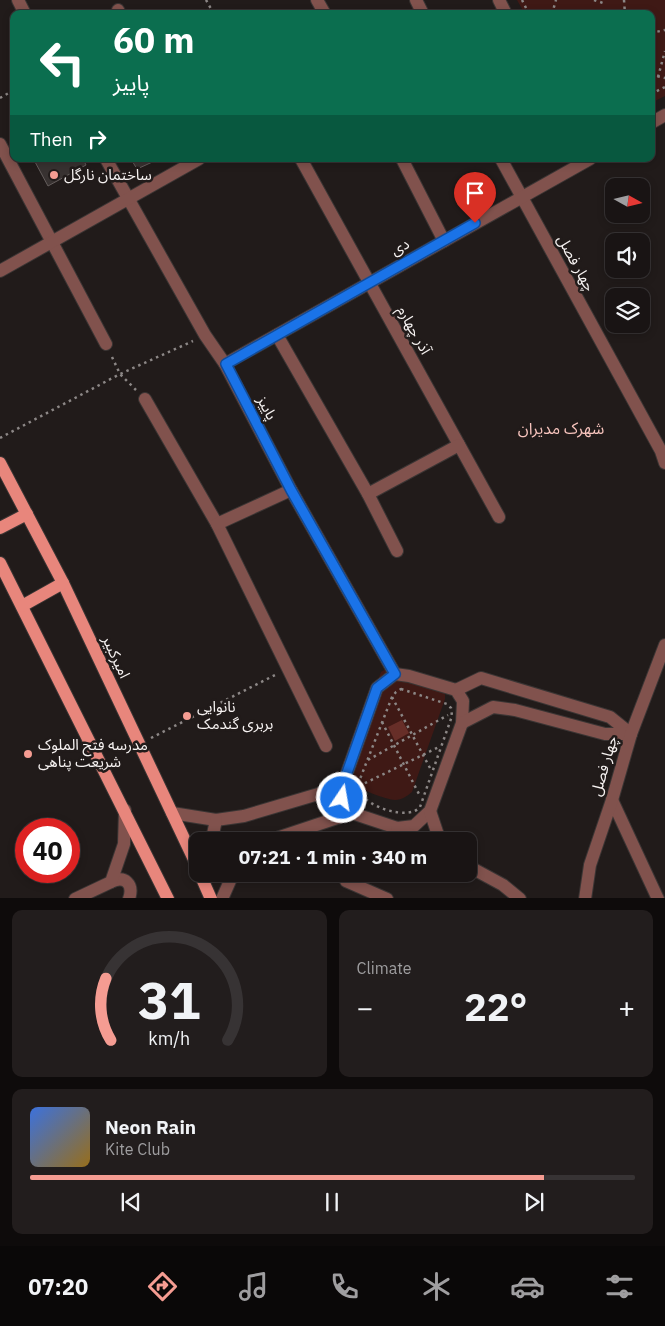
<!DOCTYPE html>
<meta charset="utf-8">
<style>
body{margin:0;font-family:"IBM Plex Sans","Noto Sans Arabic",sans-serif;background:#221d1d;color:#f1f3f6;height:100vh;display:flex;flex-direction:column;font-size:19px;white-space:nowrap}
*{box-sizing:border-box;margin:0}
p{font-size:16px;color:#9f9ea0}
.icon{flex:none;width:28px;height:28px;fill:none;stroke:currentColor;stroke-width:2;stroke-linecap:round;stroke-linejoin:round}
.map{position:relative;height:898px;overflow:hidden}
.details{display:flex;flex-direction:column;gap:12px;padding:12px;background:#0e0b0b;flex:1}
.details>*{flex:none}
.guide{position:absolute;left:10px;top:10px;width:645px;height:152px;border-radius:10px;box-shadow:0 2px 8px #0003,0 0 0 1px #373334;background:#0b6e4f;color:#fff;overflow:hidden}
.needle{width:32px;rotate:98deg}
.buttons{position:absolute;left:605px;top:178px;display:grid;gap:10px}
.buttons a{display:grid;place-items:center;width:45px;height:45px;border-radius:10px;background:#191414;box-shadow:0 2px 8px #0003,0 0 0 1px #373334;font-size:25px}
.speed{position:absolute;left:15px;top:818px;display:flex;gap:10px;font-size:25px;font-weight:700;text-align:center}
.speed>*{display:grid;place-content:center;width:65px;height:65px;border-radius:50%;background:#191414;box-shadow:0 2px 8px #0003,0 0 0 1px #373334;line-height:1}
.speed .limit{border:8px solid #d22;background:#fff;color:#111}
.pin{position:absolute;display:grid;place-items:center;width:42px;height:42px;color:#fff;margin:-51px -21px;border-radius:50% 50% 50% 0;rotate:-45deg;box-shadow:0 0 5px #0007}
.pin .icon{rotate:45deg}
.me{position:absolute;width:55px;margin:-28px;rotate:12deg;stroke-linejoin:round;filter:drop-shadow(0 0 4px #0008)}
.turn{display:flex;align-items:center;gap:18px;height:105px;padding:0 20px;font-size:22px}
.turn .icon{width:65px;height:65px;stroke-width:2.5}
.turn b{display:block;font-size:35px;line-height:42px}
.then{display:flex;align-items:center;height:48px;padding:0 20px;background:#0003;gap:10px;font-size:19px}
.big{font-size:38px;font-weight:700;line-height:1.1}
.details .card{flex:1;display:flex;flex-direction:column;justify-content:center;gap:8px;min-width:0;padding:0 18px;border-radius:10px;background:#221d1d}
.details .dial{align-items:center;gap:0}
.dial svg{height:130px;overflow:visible;fill:none;stroke:#373334;stroke-width:7;stroke-linecap:round;text-anchor:middle}
.dial text{fill:#f1f3f6;stroke:none}
.song{display:flex;align-items:center;gap:15px}
.cover{width:60px;height:60px;border-radius:8px;background:linear-gradient(135deg,hsl(220 70% 55%),hsl(40 70% 35%))}
.played{height:5px;border-radius:2px;background:linear-gradient(90deg,#f59c92 85%,#373334 85%)}
.keys{display:flex;justify-content:space-around;direction:ltr}
.heat{display:flex;justify-content:space-between;align-items:center;font-size:28px;direction:ltr}
.details .tiles{flex:1;display:grid;gap:12px;grid-template-columns:1fr 1fr}
.card:last-child{grid-column:span 2}
.trip{position:absolute;left:189px;top:832px;width:288px;height:50px;border-radius:10px;background:#191414;box-shadow:0 2px 8px #0003,0 0 0 1px #373334;font-weight:700;line-height:50px;text-align:center}
.tab-bar{display:flex;height:80px;justify-content:space-around;align-items:center;background:#0a0808;color:#9f9ea0}
.tab-bar .icon{width:35px;height:35px}
.tab-bar .active{color:#f59c92}
.tab-bar b{font-size:22px;color:#f1f3f6}
.map>svg:first-child{display:block}
.green{fill:#3f1915}
.forest{fill:#672e28}
.building{fill:#383231;stroke:#645d5c}
.lines{fill:none;stroke-linecap:round;stroke-linejoin:round}
.minor-casing{stroke:#3b3534;stroke-width:14}
.major-casing{stroke:#3b3534;stroke-width:14}
.path{stroke:#8c8786;stroke-width:2.5;stroke-dasharray:2.5 4;stroke-linecap:butt}
.minor{stroke:#81524d;stroke-width:12}
.major{stroke:#e8867c;stroke-width:12}
.route-casing{stroke:#114b97;stroke-width:12}
.route{stroke:#1a73e8;stroke-width:9}
.poi-dot{fill:#f59c92;stroke:#211b1a;stroke-width:2}
.labels{text-anchor:middle;stroke-width:5;stroke-linejoin:round;paint-order:stroke}
.poi-label{font-size:15px;fill:#f7f3f2;stroke:#211b1a;text-anchor:start}
.street-label{font-size:15px;fill:#f7f3f2;stroke:#211b1a}
.neighbourhood-label{font-size:16px;fill:#f7c4bd;stroke:#211b1a}
</style>
<div class="map">
<svg width="665" height="899" viewBox="0 0 665 899">
<rect width="100%" height="100%" fill="#211b1a"/>
<g class="green">
<polygon points="517,0 665,0 665,96 651,103 651,14 525,14"/>
<path d="M388 668 445 693V699L412 792C407 796 402 800 395 800 386 800 358 788 350 783L346 768 381 672Z"/>
</g>
<polygon class="forest" points="402,720 409,733 395,741 388,727"/>
<g class="building">
<polygon points="37,159 83,159 86,165 48,186 34,160"/>
<polygon points="131,159 159,159 137,169"/>
</g>
<g class="lines">
<defs>
<g id="minor">
<polyline points="18,0 25,14"/>
<polyline points="317,0 325,14"/>
<polyline points="416,0 423,14"/>
<polyline points="499,0 506,14"/>
<polyline points="118,10 120,14"/>
<polyline points="651,123 665,115"/>
<polyline points="0,144 106,344"/>
<polyline points="106,159 205,335 225,364 291,490 395,674"/>
<polyline points="301,159 499,517"/>
<polyline points="402,159 444,241"/>
<polyline points="501,159 661,451 665,463"/>
<polyline points="0,271 199,159"/>
<polyline points="277,335 368,494 397,551"/>
<polyline points="225,364 590,159"/>
<polyline points="145,399 217,524 326,746"/>
<polyline points="368,494 459,445"/>
<polyline points="217,524 291,490"/>
<polygon points="395,674 409,676 456,690 463,701 462,723 430,811 414,826 397,828 352,813 342,798 342,787 377,688"/>
<polyline points="456,690 481,678 610,717 631,734"/>
<polyline points="462,723 493,707 515,710 605,734 631,734"/>
<polyline points="612,800 658,899"/>
<polyline points="430,811 440,841"/>
<polyline points="172,813 216,820 244,816 342,787"/>
<polyline points="397,828 422,841"/>
<polyline points="214,841 212,839 216,820"/>
<polyline points="268,841 352,813"/>
<polyline points="468,866 503,885 520,899"/>
<polyline points="346,881 387,899"/>
<path d="M111 882C125 875 134 884 129 899"/>
<polyline points="75,899 111,882 124,844 125,810"/>
<polyline points="222,899 233,874"/>
<polyline points="585,899 590,865 612,800 631,734 665,645"/>
</g>
<g id="major">
<polyline points="0,463 63,583 198,868"/>
<polyline points="0,528 27,514"/>
<polyline points="0,563 168,899"/>
<polyline points="22,606 63,583"/>
<polyline points="200,874 211,899"/>
</g>
</defs>
<use href="#minor" class="minor-casing"/>
<use href="#major" class="major-casing"/>
<g class="path">
<polyline points="206,0 214,14"/>
<polyline points="522,0 529,14"/>
<polyline points="594,0 603,3 604,0"/>
<polyline points="624,0 625,14"/>
<polyline points="552,14 556,0"/>
<polyline points="651,33 665,30"/>
<polyline points="651,75 665,78"/>
<polyline points="658,77 665,51"/>
<polyline points="651,94 665,87"/>
<polyline points="0,98 14,90"/>
<polyline points="112,357 120,374 136,390"/>
<polyline points="0,438 120,374 193,341"/>
<path d="M401 689 447 704 451 708 452 716 420 807C409 821 365 807 360 791 359 787 360 783 360 779L392 697 396 692Z"/>
<polyline points="392,697 430,768"/>
<polyline points="382,722 420,796"/>
<polyline points="151,738 277,674"/>
<polyline points="368,760 448,715"/>
<polyline points="359,786 439,747"/>
</g>
<use href="#minor" class="minor"/>
<use href="#major" class="major"/>
</g>
<g class="lines">
<defs>
<polyline id="route" points="342,798 342,787 377,688 395,674 291,490 226,364 475,223"/>
</defs>
<use href="#route" class="route-casing"/>
<use href="#route" class="route"/>
</g>
<g class="poi-dot">
<circle cx="54" cy="175" r="5"/>
<circle cx="187" cy="716" r="5"/>
<circle cx="28" cy="754" r="5"/>
</g>
<g class="labels">
<g class="poi-label">
<text x="64" y="180">ساختمان نارگل</text>
<text x="197" y="712">نانوایی<tspan x="197" dy="17">بربری گندمک</tspan></text>
<text x="38" y="750">مدرسه فتح الملوک<tspan x="38" dy="17">شریعت پناهی</tspan></text>
</g>
<g class="street-label">
<text transform="translate(400 247) rotate(-29)" y="5">دی</text>
<text transform="translate(576 263) rotate(61)" y="5">چهار فصل</text>
<text transform="translate(414 330) rotate(61)" y="5">آذر چهارم</text>
<text transform="translate(267 408) rotate(62)" y="5">پاییز</text>
<text transform="translate(116 657) rotate(65)" y="5">امیرکبیر</text>
<text transform="translate(604 766) rotate(-74)" y="5">چهار فصل</text>
</g>
<g class="neighbourhood-label">
<text x="561" y="434">شهرک مدیران</text>
</g>
</g>
</svg>
<div class="buttons">
<a><svg class="needle" viewBox="-14 -14 28 28"><path d="M0-13l5 13h-10z" fill="#e53935"/><path d="M0 13l5-13h-10z" fill="#9f9ea0"/></svg></a>
<a><svg class="icon" aria-label="sound" viewBox="0 0 24 24"><path d="M4 9h4l5-4v14l-5-4H4zM17 9q2 3 0 6"/></svg></a>
<a><svg class="icon" aria-label="layers" viewBox="0 0 24 24"><path d="M12 4l9 5-9 5-9-5zM3 14l9 5 9-5"/></svg></a>
</div>
<div class="speed"><div class="limit">40</div></div>
<div class="pin" style="left:475px;top:223px;background:#d93025"><svg class="icon" aria-label="arrive" viewBox="0 0 24 24"><path d="M6 21V4h12l-3 4 3 4H6"/></svg></div>
<svg class="me" style="left:342px;top:798px" viewBox="-20 -20 40 40"><circle r="17" fill="#1a73e8" stroke="#fff" stroke-width="3"/><path d="M0-11L8 9 0 5-8 9z" fill="#fff"/></svg>
<div class="trip">07:21 · 1 min · 340 m</div>
<div class="guide">
<div class="turn"><svg class="icon" aria-label="left" viewBox="0 0 24 24"><path d="M17 20v-9H6M10 6l-5 5 5 5"/></svg><div><b>60 m</b>پاییز</div></div>
<div class="then">Then<svg class="icon" aria-label="right" viewBox="0 0 24 24"><path d="M7 20v-9h11M14 6l5 5-5 5"/></svg></div>
</div>
</div>
<section class="details">
<div class="tiles">
<div class="card dial"><svg viewBox="0 0 100 80">
<path d="M14 69A42 42 0 1 1 86 69"/>
<path d="M14 69A42 42 0 0 1 11 31" stroke="#f59c92"/>
<text x="50" y="56" font-size="32" font-weight="700">31</text>
<text x="50" y="72" font-size="11">km/h</text>
</svg></div>
<div class="card"><p>Climate</p>
<div class="heat"><a>−</a><b class="big">22°</b><a>+</a></div>
</div>
<div class="card">
<div class="song"><i class="cover"></i><div><b>Neon Rain</b><p>Kite Club</p></div></div>
<div class="played"></div>
<div class="keys"><svg class="icon" aria-label="previous" viewBox="0 0 24 24"><path d="M18 5L8 12l10 7zM5 5v14"/></svg><svg class="icon" aria-label="pause" viewBox="0 0 24 24"><path d="M8 5v14M16 5v14"/></svg><svg class="icon" aria-label="next" viewBox="0 0 24 24"><path d="M6 5l10 7-10 7zM19 5v14"/></svg></div>
</div>
</div>
</section>
<nav class="tab-bar">
<b>07:20</b>
<svg class="icon active" aria-label="directions" viewBox="0 0 24 24"><path d="M12 3l9 9-9 9-9-9zM9 14v-3h6M13 9l2 2-2 2"/></svg>
<svg class="icon" aria-label="music" viewBox="0 0 24 24"><path d="M9 18V5l10-2v13"/><circle cx="6" cy="18" r="3"/><circle cx="16" cy="16" r="3"/></svg>
<svg class="icon" aria-label="phone" viewBox="0 0 24 24"><path d="M5 4h4l2 5-3 2q2 4 5 5l2-3 5 2v4C11 20 4 13 5 4z"/></svg>
<svg class="icon" aria-label="climate" viewBox="0 0 24 24"><path d="M12 3v18M4 7l16 10M4 17L20 7"/></svg>
<svg class="icon" aria-label="car" viewBox="0 0 24 24"><path d="M5 17H2v-5l4-1 3-4h7l3 4 3 1v5h-3M9 17h6M6 11h13"/><circle cx="7" cy="17" r="2"/><circle cx="17" cy="17" r="2"/></svg>
<svg class="icon" aria-label="filters" viewBox="0 0 24 24"><path d="M4 7h16M4 17h16"/><circle cx="9" cy="7" r="2"/><circle cx="15" cy="17" r="2"/></svg>
</nav>
